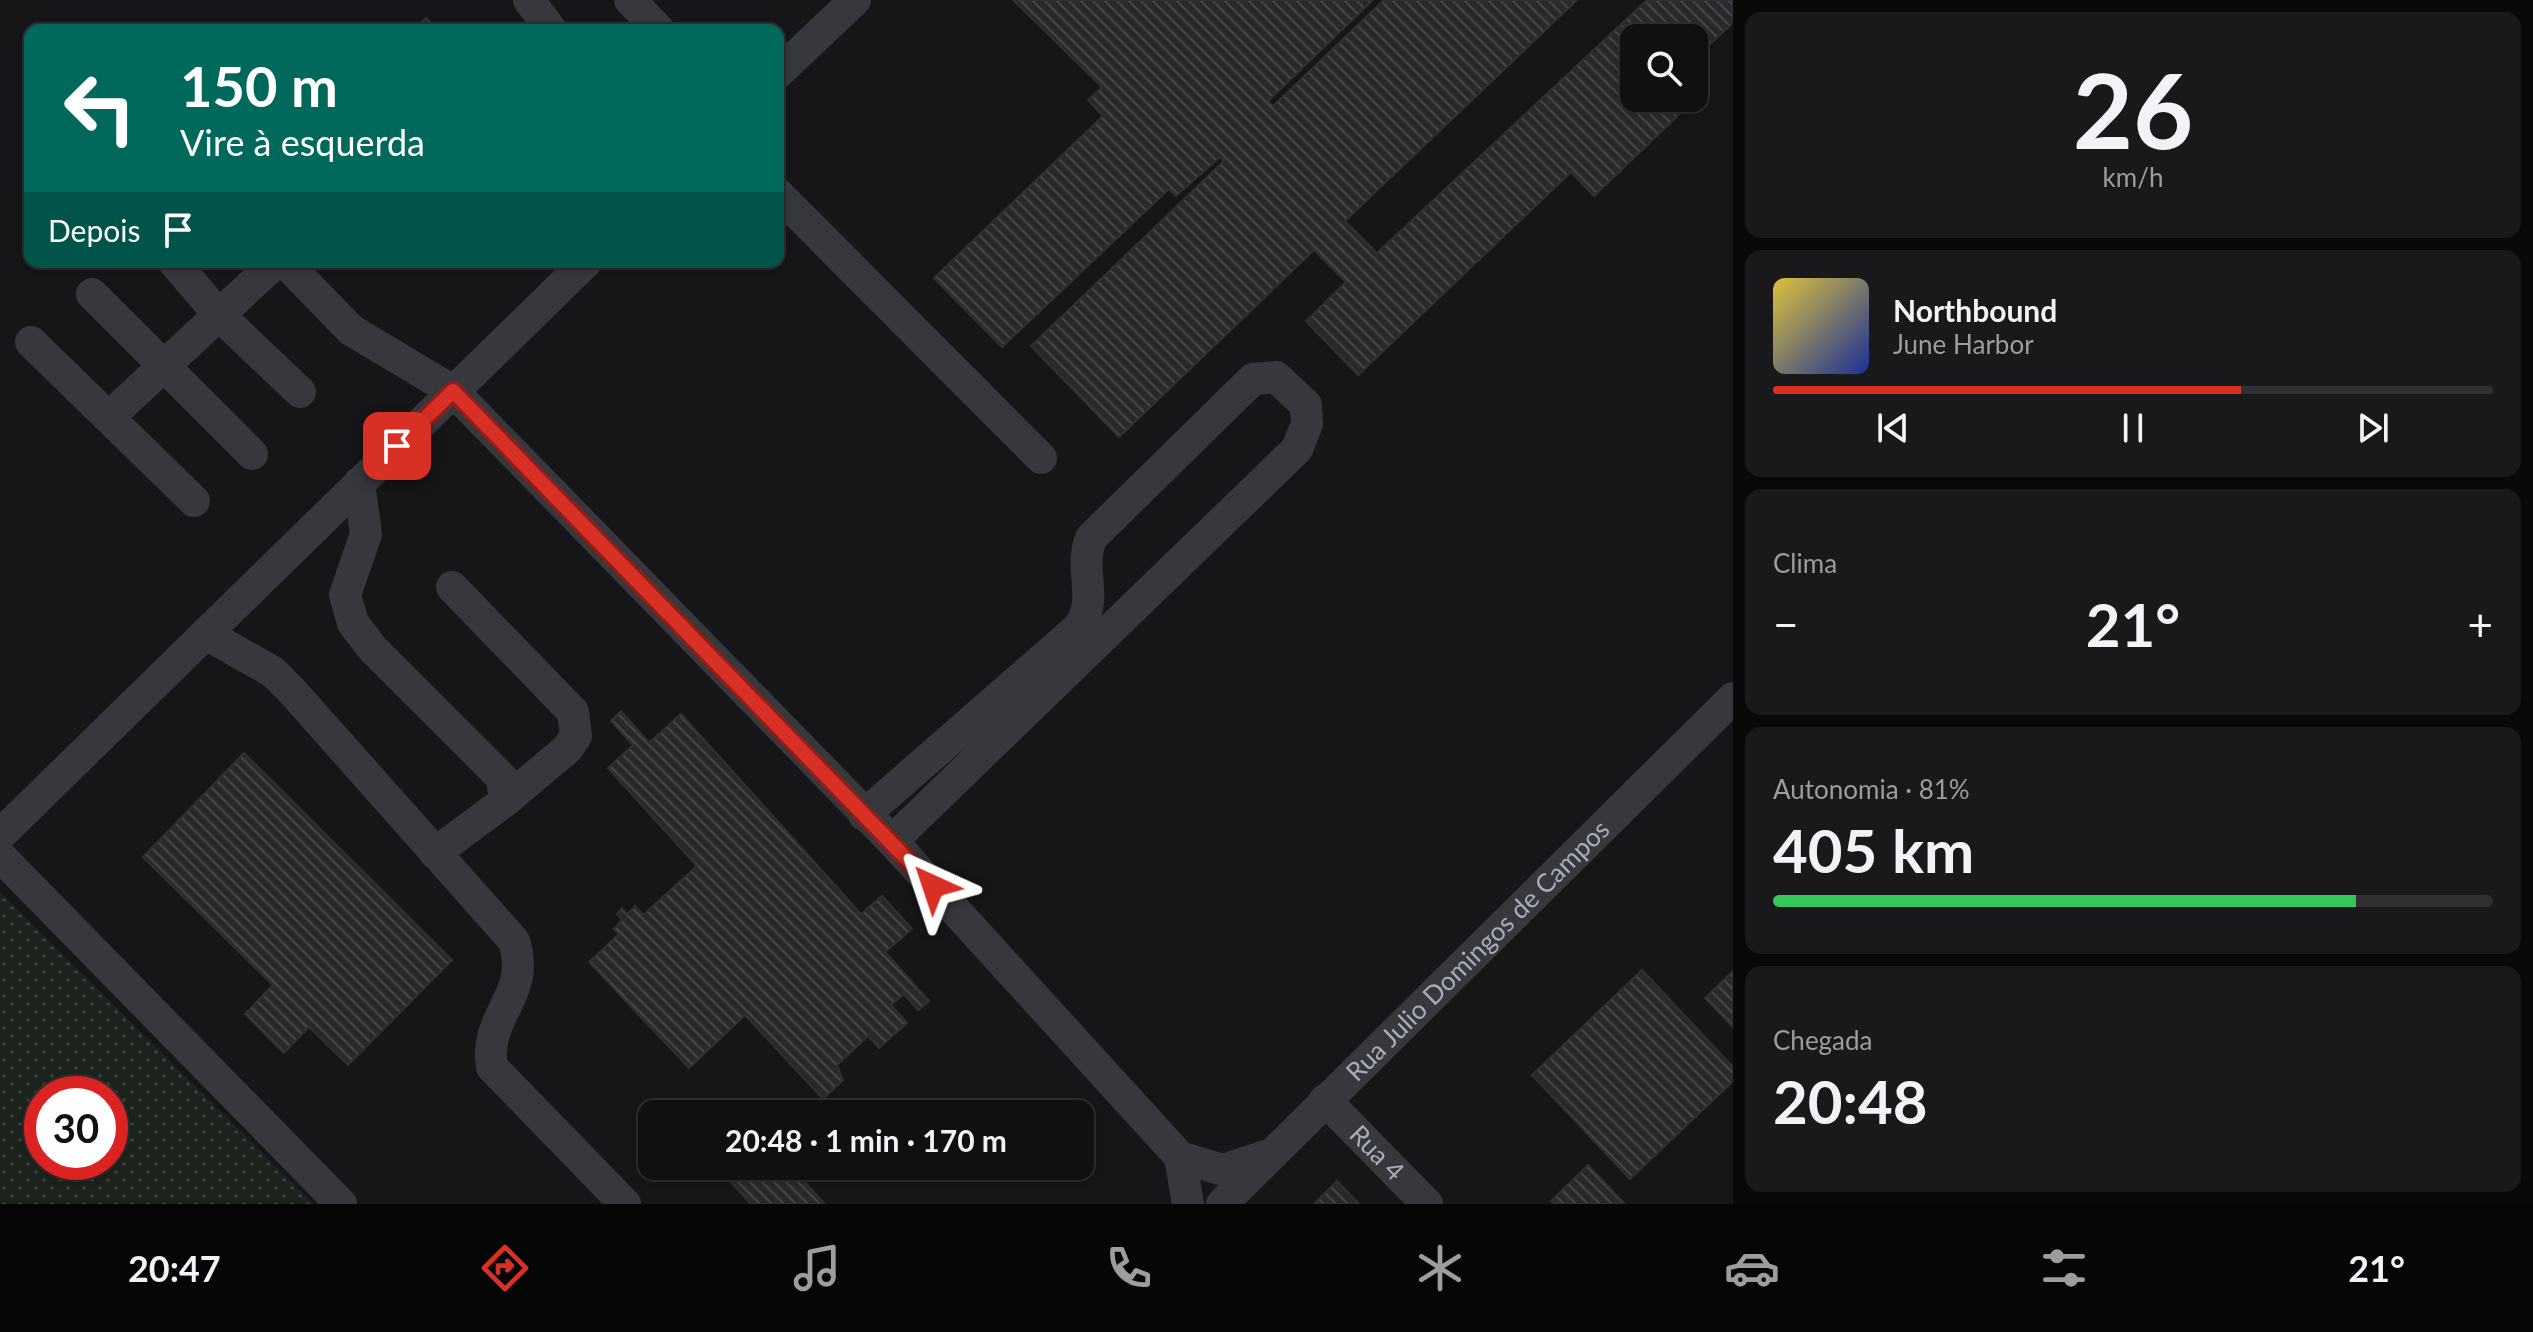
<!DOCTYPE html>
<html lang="pt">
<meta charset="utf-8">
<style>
body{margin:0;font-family:Lato,sans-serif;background:#19191b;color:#f1f3f6;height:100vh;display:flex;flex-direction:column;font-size:30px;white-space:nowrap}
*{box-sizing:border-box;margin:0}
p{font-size:26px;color:#9c9d9f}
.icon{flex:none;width:44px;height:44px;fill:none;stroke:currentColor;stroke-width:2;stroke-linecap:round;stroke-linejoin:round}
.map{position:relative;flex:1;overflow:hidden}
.panel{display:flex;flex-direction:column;gap:12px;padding:12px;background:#09090a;width:800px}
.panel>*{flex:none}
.guide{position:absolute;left:24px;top:24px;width:760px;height:244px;border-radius:16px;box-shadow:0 2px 6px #0004,0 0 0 2px #303032;background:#00695c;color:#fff;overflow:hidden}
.buttons{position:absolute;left:1620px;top:24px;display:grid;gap:16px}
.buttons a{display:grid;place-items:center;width:88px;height:88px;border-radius:16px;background:#101012;box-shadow:0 2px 6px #0004,0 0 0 2px #303032;font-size:40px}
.speed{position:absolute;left:24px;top:1076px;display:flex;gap:16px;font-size:40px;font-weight:700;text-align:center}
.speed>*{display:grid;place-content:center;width:104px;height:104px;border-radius:50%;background:#101012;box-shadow:0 2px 6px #0004,0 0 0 2px #303032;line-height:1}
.speed .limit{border:12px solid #d22;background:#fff;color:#111}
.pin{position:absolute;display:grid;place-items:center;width:68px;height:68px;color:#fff;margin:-34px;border-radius:16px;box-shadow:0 4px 12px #0006}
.me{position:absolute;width:88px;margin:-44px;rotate:318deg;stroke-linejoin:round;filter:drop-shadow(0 0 6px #0008)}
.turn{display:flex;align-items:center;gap:28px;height:168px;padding:0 24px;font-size:36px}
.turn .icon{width:104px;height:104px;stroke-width:2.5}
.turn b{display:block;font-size:56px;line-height:68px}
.then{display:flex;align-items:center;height:76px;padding:0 24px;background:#0003;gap:16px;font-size:30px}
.big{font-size:60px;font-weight:700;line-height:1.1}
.panel .widget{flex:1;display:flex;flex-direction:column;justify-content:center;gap:12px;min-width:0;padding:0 28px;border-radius:16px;background:#19191b}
.panel .dial{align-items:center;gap:0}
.dial b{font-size:104px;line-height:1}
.song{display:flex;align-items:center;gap:24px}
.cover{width:96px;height:96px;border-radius:12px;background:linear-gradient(135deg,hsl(50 70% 55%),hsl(230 70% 35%))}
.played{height:8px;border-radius:4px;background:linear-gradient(90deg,#d93025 65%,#303032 65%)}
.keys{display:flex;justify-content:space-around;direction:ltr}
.heat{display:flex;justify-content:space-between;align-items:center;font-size:44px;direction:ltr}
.charge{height:12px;border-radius:6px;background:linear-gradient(90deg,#34c759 81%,#303032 0)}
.trip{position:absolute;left:638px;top:1100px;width:456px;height:80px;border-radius:16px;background:#101012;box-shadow:0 2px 6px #0004,0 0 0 2px #303032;font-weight:700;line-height:80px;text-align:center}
.tab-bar{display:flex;height:128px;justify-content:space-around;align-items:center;background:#060607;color:#9c9d9f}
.tab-bar .icon{width:56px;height:56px}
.tab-bar .on{color:#d93025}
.tab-bar b{font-size:36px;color:#f1f3f6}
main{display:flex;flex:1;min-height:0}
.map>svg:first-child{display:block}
.grass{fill:url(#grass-dots);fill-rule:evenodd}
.building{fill:url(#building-back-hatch);stroke:#303034;stroke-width:2}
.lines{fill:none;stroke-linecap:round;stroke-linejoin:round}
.minor{stroke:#37383d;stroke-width:32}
.route-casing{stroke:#8d1f18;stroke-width:20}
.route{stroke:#d93025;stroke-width:14}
.labels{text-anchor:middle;stroke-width:8;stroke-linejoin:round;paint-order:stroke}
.street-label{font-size:26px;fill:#a8adb8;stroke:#111113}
</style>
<main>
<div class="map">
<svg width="1733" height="1204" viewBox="0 0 1733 1204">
<defs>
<pattern id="grass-dots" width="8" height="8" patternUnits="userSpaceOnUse" patternTransform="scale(2)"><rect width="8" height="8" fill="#1c231d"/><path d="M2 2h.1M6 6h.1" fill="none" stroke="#3a403c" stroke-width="1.8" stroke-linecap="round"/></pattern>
<pattern id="building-back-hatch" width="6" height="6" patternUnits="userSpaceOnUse" patternTransform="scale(2)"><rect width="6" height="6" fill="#29292c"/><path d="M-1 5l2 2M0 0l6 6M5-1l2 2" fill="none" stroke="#454548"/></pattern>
</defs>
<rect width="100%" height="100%" fill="#161618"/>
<path class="grass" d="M0 892 314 1204H0ZM42 1094H110V1162H42Z"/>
<g class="building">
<polygon points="1013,0 1373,0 1268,101 1273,106 1384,0 1577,0 1345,221 1377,253 1647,0 1733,0 1733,23 1694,59 1694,38 1634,38 1634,98 1689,98 1693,101 1594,196 1571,172 1358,375 1306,321 1346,282 1314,250 1119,437 1031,346 1224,161 1220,157 1176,196 1169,189 1002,347 934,278 1103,116 1088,100 1102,87"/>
<polygon points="426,18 438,30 413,30"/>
<polygon points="621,711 649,743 681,714 861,914 882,896 912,929 885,952 929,1001 918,1010 904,994 891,1005 907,1023 879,1048 868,1036 837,1065 843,1080 823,1099 745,1015 689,1068 589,962 619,934 614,929 622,920 617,914 622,908 627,914 635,906 643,915 697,866 608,768 633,745 611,721"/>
<polygon points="244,753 452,960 348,1065 309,1027 284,1053 245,1014 273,985 143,857"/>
<polygon points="1642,970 1733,1067 1733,1081 1630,1179 1532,1075"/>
<polygon points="1733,971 1733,1027 1705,998"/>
<polygon points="1588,1165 1625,1204 1554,1204 1551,1201"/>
<polygon points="716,1166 790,1166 825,1204 751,1204"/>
<polygon points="1337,1181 1359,1204 1314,1204"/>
</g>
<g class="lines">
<g class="minor">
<polyline points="529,0 551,30"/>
<polyline points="630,0 659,30"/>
<polyline points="778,73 855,0"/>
<polyline points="778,194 1041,458"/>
<polyline points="174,262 218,314 300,392"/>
<polyline points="285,262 351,330 453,391 892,841 1180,1157 1223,1170 1272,1154"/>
<polyline points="92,294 252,454"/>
<polyline points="31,342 194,501"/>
<polyline points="109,417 276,262"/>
<polyline points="359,483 366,534 345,595 353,623 372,648 502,778 505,801 435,853"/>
<polyline points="452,587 573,712 576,736 567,749 505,801"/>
<path d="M206 634 273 672 292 691 514 941C532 996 483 1015 492 1067L625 1204"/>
<path d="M864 815 1078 628C1100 599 1078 572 1091 538L1253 379 1276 377 1306 405 1307 424 1297 449 892 841"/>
<polyline points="0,835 586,262"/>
<polyline points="0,856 341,1204"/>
<path id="s1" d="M1325 1100 1427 1204"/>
<polyline points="1180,1157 1188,1204"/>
<path id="s2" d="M1222 1204 1733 698"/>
</g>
</g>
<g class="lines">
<defs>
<polyline id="route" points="397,446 453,391 933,886"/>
</defs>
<use href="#route" class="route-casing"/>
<use href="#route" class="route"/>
</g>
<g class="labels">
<g class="street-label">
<text dy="9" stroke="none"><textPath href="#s2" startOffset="360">Rua Julio Domingos de Campos</textPath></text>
<text dy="9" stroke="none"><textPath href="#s1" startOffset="74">Rua 4</textPath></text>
</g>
</g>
</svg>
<div class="buttons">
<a><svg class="icon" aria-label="search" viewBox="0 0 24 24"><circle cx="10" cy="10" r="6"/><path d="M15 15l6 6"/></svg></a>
</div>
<div class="speed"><div class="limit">30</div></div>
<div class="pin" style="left:397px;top:446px;background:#d93025"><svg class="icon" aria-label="arrive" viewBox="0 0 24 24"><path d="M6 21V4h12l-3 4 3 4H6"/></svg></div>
<svg class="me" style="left:933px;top:886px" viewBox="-20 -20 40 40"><path d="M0-17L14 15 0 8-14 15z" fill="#d93025" stroke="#fff" stroke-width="4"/></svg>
<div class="trip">20:48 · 1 min · 170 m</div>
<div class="guide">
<div class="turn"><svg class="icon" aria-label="left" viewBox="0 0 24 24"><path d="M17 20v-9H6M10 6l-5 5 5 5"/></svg><div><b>150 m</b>Vire à esquerda</div></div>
<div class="then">Depois<svg class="icon" aria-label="arrive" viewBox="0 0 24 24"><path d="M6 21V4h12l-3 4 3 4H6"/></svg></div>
</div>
</div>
<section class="panel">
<div class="widget dial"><b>26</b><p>km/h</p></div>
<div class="widget">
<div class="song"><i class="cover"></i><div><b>Northbound</b><p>June Harbor</p></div></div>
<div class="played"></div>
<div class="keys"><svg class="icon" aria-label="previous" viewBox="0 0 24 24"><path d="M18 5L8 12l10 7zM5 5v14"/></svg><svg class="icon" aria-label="pause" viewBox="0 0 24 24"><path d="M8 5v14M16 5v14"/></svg><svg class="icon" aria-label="next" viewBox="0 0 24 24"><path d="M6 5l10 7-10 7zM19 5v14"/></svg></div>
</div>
<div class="widget"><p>Clima</p>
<div class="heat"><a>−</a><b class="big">21°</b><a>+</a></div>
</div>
<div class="widget"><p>Autonomia · 81%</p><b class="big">405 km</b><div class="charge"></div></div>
<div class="widget"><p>Chegada</p><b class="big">20:48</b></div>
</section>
</main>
<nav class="tab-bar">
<b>20:47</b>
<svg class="icon on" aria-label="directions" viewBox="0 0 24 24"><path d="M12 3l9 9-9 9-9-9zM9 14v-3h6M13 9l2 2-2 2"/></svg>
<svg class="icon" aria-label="music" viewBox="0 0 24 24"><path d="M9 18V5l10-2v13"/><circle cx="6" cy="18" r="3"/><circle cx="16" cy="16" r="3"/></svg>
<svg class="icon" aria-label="phone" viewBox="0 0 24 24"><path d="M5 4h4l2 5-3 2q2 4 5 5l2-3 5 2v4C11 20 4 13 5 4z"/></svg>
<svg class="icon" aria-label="climate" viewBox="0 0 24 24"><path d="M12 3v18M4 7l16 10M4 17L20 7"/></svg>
<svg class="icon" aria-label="car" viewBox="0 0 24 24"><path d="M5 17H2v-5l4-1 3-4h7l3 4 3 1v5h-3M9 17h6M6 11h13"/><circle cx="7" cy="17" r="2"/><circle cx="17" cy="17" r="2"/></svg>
<svg class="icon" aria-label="filters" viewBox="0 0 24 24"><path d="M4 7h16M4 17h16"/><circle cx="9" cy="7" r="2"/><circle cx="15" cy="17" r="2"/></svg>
<b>21°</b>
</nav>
